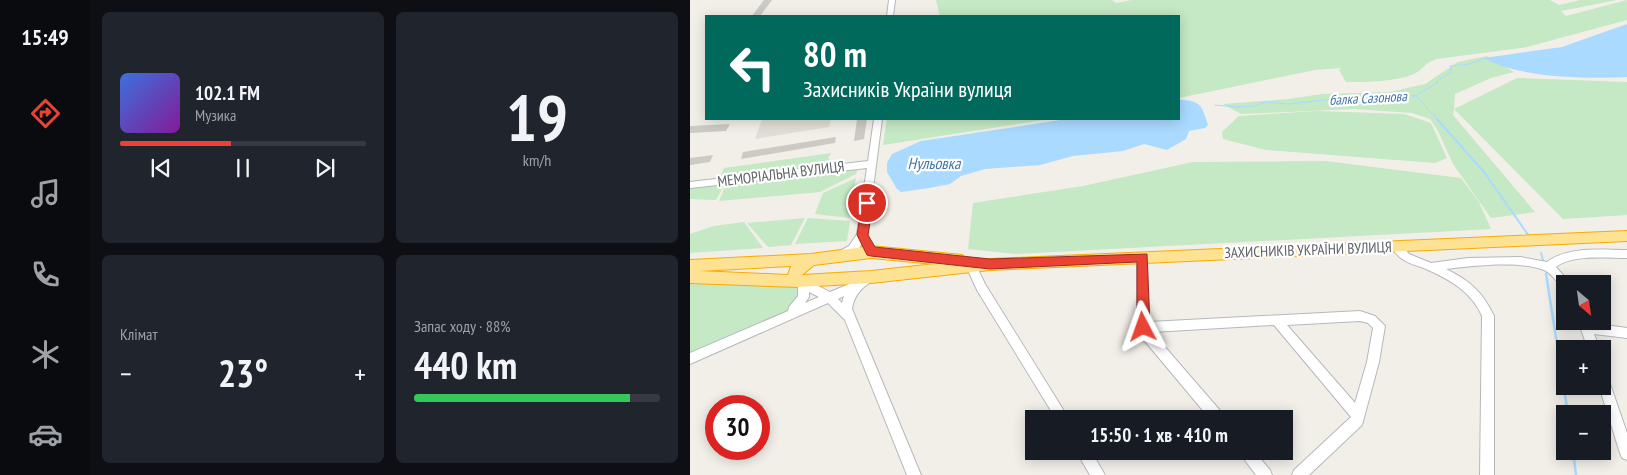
<!DOCTYPE html>
<html lang="uk">
<meta charset="utf-8">
<style>
body{margin:0;font-family:"PT Sans Narrow",sans-serif;background:#20242c;color:#f1f3f6;height:100vh;display:flex;flex-direction:column;font-size:19px;white-space:nowrap}
*{box-sizing:border-box;margin:0}
p{font-size:16px;color:#9ea1a6}
.icon{flex:none;width:28px;height:28px;fill:none;stroke:currentColor;stroke-width:2;stroke-linecap:round;stroke-linejoin:round}
.map{position:relative;flex:1;overflow:hidden}
.side{display:flex;flex-direction:column;gap:12px;padding:12px;background:#0d0f14;width:600px}
.side>*{flex:none}
.top-card{position:absolute;left:15px;top:15px;width:475px;height:105px;border-radius:0px;box-shadow:0 2px 12px #0003;background:#00695c;color:#fff;overflow:hidden}
.needle{width:32px;rotate:151deg}
.tools{position:absolute;left:866px;top:275px;display:grid;gap:10px}
.tools a{display:grid;place-items:center;width:55px;height:55px;border-radius:0px;background:#171b24;box-shadow:0 2px 12px #0003;font-size:25px}
.speed{position:absolute;left:15px;top:395px;display:flex;gap:10px;font-size:25px;font-weight:700;text-align:center}
.speed>*{display:grid;place-content:center;width:65px;height:65px;border-radius:50%;background:#171b24;box-shadow:0 2px 12px #0003;line-height:1}
.speed .limit{border:8px solid #d22;background:#fff;color:#111}
.pin{position:absolute;display:grid;place-items:center;width:42px;height:42px;color:#fff;margin:-21px;border:2px solid #fff;border-radius:50%;box-shadow:0 1px 5px #0007}
.me{position:absolute;width:55px;margin:-28px;rotate:356deg;stroke-linejoin:round;filter:drop-shadow(0 0 4px #0008)}
.turn{display:flex;align-items:center;gap:18px;height:105px;padding:0 15px;font-size:22px}
.turn .icon{width:65px;height:65px;stroke-width:2.5}
.turn b{display:block;font-size:35px;line-height:42px}
.big{font-size:38px;font-weight:800;line-height:1.1}
.side .widget{flex:1;display:flex;flex-direction:column;justify-content:center;gap:8px;min-width:0;padding:0 18px;border-radius:8px;background:#20242c}
.side .dial{align-items:center;gap:0}
.dial b{font-size:65px;line-height:1}
.song{display:flex;align-items:center;gap:15px}
.cover{width:60px;height:60px;border-radius:8px;background:linear-gradient(135deg,hsl(220 70% 55%),hsl(290 70% 35%))}
.played{height:5px;border-radius:2px;background:linear-gradient(90deg,#ea4335 45%,#363941 45%)}
.keys{display:flex;justify-content:space-around;direction:ltr}
.heat{display:flex;justify-content:space-between;align-items:center;font-size:28px;direction:ltr}
.charge{height:8px;border-radius:4px;background:linear-gradient(90deg,#34c759 88%,#363941 0)}
.side .tiles{flex:1;display:grid;gap:12px;grid-template-columns:repeat(2,1fr)}
.trip{position:absolute;left:335px;top:410px;width:268px;height:50px;border-radius:0px;background:#171b24;box-shadow:0 2px 12px #0003;font-weight:800;line-height:50px;text-align:center}
main{display:flex;flex:1;min-height:0}
.tab-bar{display:flex;flex-direction:column;width:90px;justify-content:space-around;align-items:center;background:#090b0e;color:#9ea1a6}
.tab-bar .icon{width:35px;height:35px}
.tab-bar .selected{color:#ea4335}
.tab-bar b{font-size:22px;color:#f1f3f6}
.map>svg:first-child{display:block}
.education{fill:#e1ded6}
.green{fill:#c5e8c5}
.water{fill:#aadaff}
.lines{fill:none;stroke-linecap:round;stroke-linejoin:round}
.stream-far2{stroke:#aadaff;stroke-width:1}
.stream-far1{stroke:#aadaff;stroke-width:2}
.stream{stroke:#aadaff;stroke-width:2.5}
.building{fill:#cccac5}
.minor-casing{stroke:#b5b8bc;stroke-width:2}
.highway-casing{stroke:#f9ab00;stroke-width:2}
.minor{fill:#fff;fill-rule:evenodd}
.highway{fill:#fde293;fill-rule:evenodd}
.route{fill:#ea4335;stroke:#982c22}
.labels{text-anchor:middle;stroke-width:4.5;stroke-linejoin:round;paint-order:stroke}
.far-water-label{font-size:14px;font-style:italic;fill:#4174aa;stroke:#fff}
.street-label{font-size:15px;fill:#5f6368;stroke:#fff}
.water-label{font-size:16px;font-style:italic;fill:#4174aa;stroke:#fff}
</style>
<main>
<nav class="tab-bar">
<b>15:49</b>
<svg class="icon selected" aria-label="directions" viewBox="0 0 24 24"><path d="M12 3l9 9-9 9-9-9zM9 14v-3h6M13 9l2 2-2 2"/></svg>
<svg class="icon" aria-label="music" viewBox="0 0 24 24"><path d="M9 18V5l10-2v13"/><circle cx="6" cy="18" r="3"/><circle cx="16" cy="16" r="3"/></svg>
<svg class="icon" aria-label="phone" viewBox="0 0 24 24"><path d="M5 4h4l2 5-3 2q2 4 5 5l2-3 5 2v4C11 20 4 13 5 4z"/></svg>
<svg class="icon" aria-label="climate" viewBox="0 0 24 24"><path d="M12 3v18M4 7l16 10M4 17L20 7"/></svg>
<svg class="icon" aria-label="car" viewBox="0 0 24 24"><path d="M5 17H2v-5l4-1 3-4h7l3 4 3 1v5h-3M9 17h6M6 11h13"/><circle cx="7" cy="17" r="2"/><circle cx="17" cy="17" r="2"/></svg>
</nav>
<section class="side">
<div class="tiles">
<div class="widget">
<div class="song"><i class="cover"></i><div><b>102.1 FM</b><p>Музика</p></div></div>
<div class="played"></div>
<div class="keys"><svg class="icon" aria-label="previous" viewBox="0 0 24 24"><path d="M18 5L8 12l10 7zM5 5v14"/></svg><svg class="icon" aria-label="pause" viewBox="0 0 24 24"><path d="M8 5v14M16 5v14"/></svg><svg class="icon" aria-label="next" viewBox="0 0 24 24"><path d="M6 5l10 7-10 7zM19 5v14"/></svg></div>
</div>
<div class="widget dial"><b>19</b><p>km/h</p></div>
<div class="widget"><p>Клімат</p>
<div class="heat"><a>−</a><b class="big">23°</b><a>+</a></div>
</div>
<div class="widget"><p>Запас ходу · 88%</p><b class="big">440 km</b><div class="charge"></div></div>
</div>
</section>
<div class="map">
<svg width="937" height="475" viewBox="0 0 937 475">
<rect width="100%" height="100%" fill="#f1efe8"/>
<polygon class="education" points="72,119 141,119 139,127 65,139"/>
<g class="green">
<path d="M246 0H422L426 3 441 0H860L869 5 890 0H927L871 11 876 16 937 0V20L837 47 746 59C734 63 733 70 724 74 704 82 677 82 656 82L649 70 651 68 625 70 489 98V16H250Z"/>
<polygon points="797,56 824,72 801,78 765,94 764,109 827,78 937,82 937,215 873,219 764,109 763,115 845,212 801,218 763,164 748,131 740,119 722,113 665,109 551,114 533,104 598,99 632,94 700,92 735,84 768,62"/>
<polygon points="626,111 714,114 741,123 757,158 745,163 576,150 533,139 532,132 549,116"/>
<polygon points="197,119 360,119 193,145"/>
<polygon points="141,153 138,158 145,166 29,179 34,168"/>
<polygon points="636,161 771,178 789,202 801,229 326,254 278,249 283,203 393,186 503,162"/>
<polygon points="168,167 166,174 130,192 29,201 37,182"/>
<polygon points="166,178 159,218 125,214 133,193"/>
<polygon points="36,182 26,200 0,199 0,187"/>
<polygon points="115,218 101,245 78,247 57,223"/>
<polygon points="118,218 160,221 157,241 105,244"/>
<polygon points="54,222 73,248 0,253 0,234 24,226"/>
<polygon points="0,283 106,286 112,290 105,304 89,318 0,359"/>
</g>
<g class="water">
<path d="M937 24V77C898 79 827 78 794 58L872 47Z"/>
<path d="M489 100C511 100 512 106 518 125L515 128 499 131 496 139 477 150 454 144 433 151 383 156 350 165 295 169 271 176 260 184 239 188 211 192 207 189 197 172V163L202 154 231 141 377 119H489Z"/>
</g>
<g class="lines">
<g class="stream-far2">
<polyline points="726,96 748,120"/>
<polyline points="525,105 546,107 565,106 575,102 598,104 653,98 699,99 713,95 725,96 747,83 748,80 762,72 760,66 780,64 795,58"/>
</g>
<g class="stream-far1">
<polyline points="747,119 794,172 839,236"/>
<polyline points="851,253 854,263"/>
<polyline points="856,273 856,275"/>
</g>
<g class="stream">
<polyline points="856,274 878,414"/>
<polyline points="883,451 886,475"/>
</g>
</g>
<g class="building">
<polygon points="74,0 82,0 70,16 62,16"/>
<polygon points="167,119 177,119 174,139 164,141"/>
<polygon points="40,124 36,131 0,133 0,126"/>
<polygon points="146,137 145,143 51,159 53,152"/>
<polygon points="23,155 20,162 0,165 0,158"/>
</g>
<g class="lines">
<defs>
<g id="minor">
<polygon points="199,0 205,0 203,16 197,16"/>
<polygon points="184,119 192,119 177,235 167,252 156,258 148,258 147,255 148,252 159,246 167,234 177,168 0,188 0,182 178,161"/>
<path d="M706 242 710 243 719 254 741 263 778 258 830 257 857 262C878 246 912 250 937 250V258C917 258 882 254 866 267L881 284H875V288C867 284 862 273 854 270 829 260 782 266 756 269 780 281 792 291 804 316V475H790L792 316C782 292 759 279 736 269 720 263 710 262 701 246L702 243Z"/>
<path d="M452 253 456 254 457 257 459 322 670 311 685 316 695 326 689 362 672 425 619 475H602L604 470 661 417 584 325 462 332 533 414 534 419H520L454 340 447 327V257L448 254ZM670 321 678 323 683 328 677 362 665 403 597 325Z"/>
<polygon points="281,262 285,263 295,284 379,419 366,419 287,290 276,266 277,263"/>
<path d="M180 273 184 274 185 277 184 280C172 287 164 295 162 309L231 475H217L155 320 138 303 0 364V353L98 311 99 307 108 296V286L104 282 105 279C116 276 130 288 140 292L164 282ZM119 292 129 297 115 303 119 297ZM154 296 152 303 148 299Z"/>
<polygon points="888,321 900,321 901,323 937,328 937,338 904,334 910,349 898,349"/>
<polygon points="912,372 916,374 918,378 937,433 937,460 932,458 930,453 909,386 912,386"/>
<polygon points="386,451 401,451 415,475 400,475"/>
<polygon points="548,451 564,451 580,470 582,475 566,475"/>
</g>
<path id="highway" d="M937 231V241L300 270 181 283 108 287 0 283V260L121 254 181 246 272 255 279 260ZM181 258 245 264 181 271 112 275 124 265ZM101 266 98 275 9 271Z"/>
</defs>
<use href="#minor" class="minor-casing"/>
<use href="#highway" class="highway-casing"/>
<use href="#minor" class="minor"/>
<use href="#highway" class="highway"/>
</g>
<polygon class="route" points="177,199 183,203 178,235 185,247 300,259 457,254 460,327 458,331 453,332 449,331 447,327 447,262 300,269 181,256 177,255 167,235 172,203"/>
<g class="labels">
<g class="far-water-label">
<text transform="translate(678 98) rotate(-3)" y="5">балка Сазонова</text>
</g>
<g class="street-label">
<text transform="translate(91 174) rotate(-7)" y="5">МЕМОРІАЛЬНА ВУЛИЦЯ</text>
<text transform="translate(618 250) rotate(-2)" y="5">ЗАХИСНИКІВ УКРАЇНИ ВУЛИЦЯ</text>
</g>
<g class="water-label">
<text x="244" y="169">Нульовка</text>
</g>
</g>
</svg>
<div class="tools">
<a><svg class="needle" viewBox="-14 -14 28 28"><path d="M0-13l5 13h-10z" fill="#e53935"/><path d="M0 13l5-13h-10z" fill="#9ea1a6"/></svg></a>
<a>+</a>
<a>−</a>
</div>
<div class="speed"><div class="limit">30</div></div>
<div class="pin" style="left:177px;top:203px;background:#d93025"><svg class="icon" aria-label="arrive" viewBox="0 0 24 24"><path d="M6 21V4h12l-3 4 3 4H6"/></svg></div>
<svg class="me" style="left:453px;top:327px" viewBox="-20 -20 40 40"><path d="M0-17L14 15 0 8-14 15z" fill="#ea4335" stroke="#fff" stroke-width="4"/></svg>
<div class="trip">15:50 · 1 хв · 410 m</div>
<div class="top-card">
<div class="turn"><svg class="icon" aria-label="left" viewBox="0 0 24 24"><path d="M17 20v-9H6M10 6l-5 5 5 5"/></svg><div><b>80 m</b>Захисників України вулиця</div></div>
</div>
</div>
</main>
